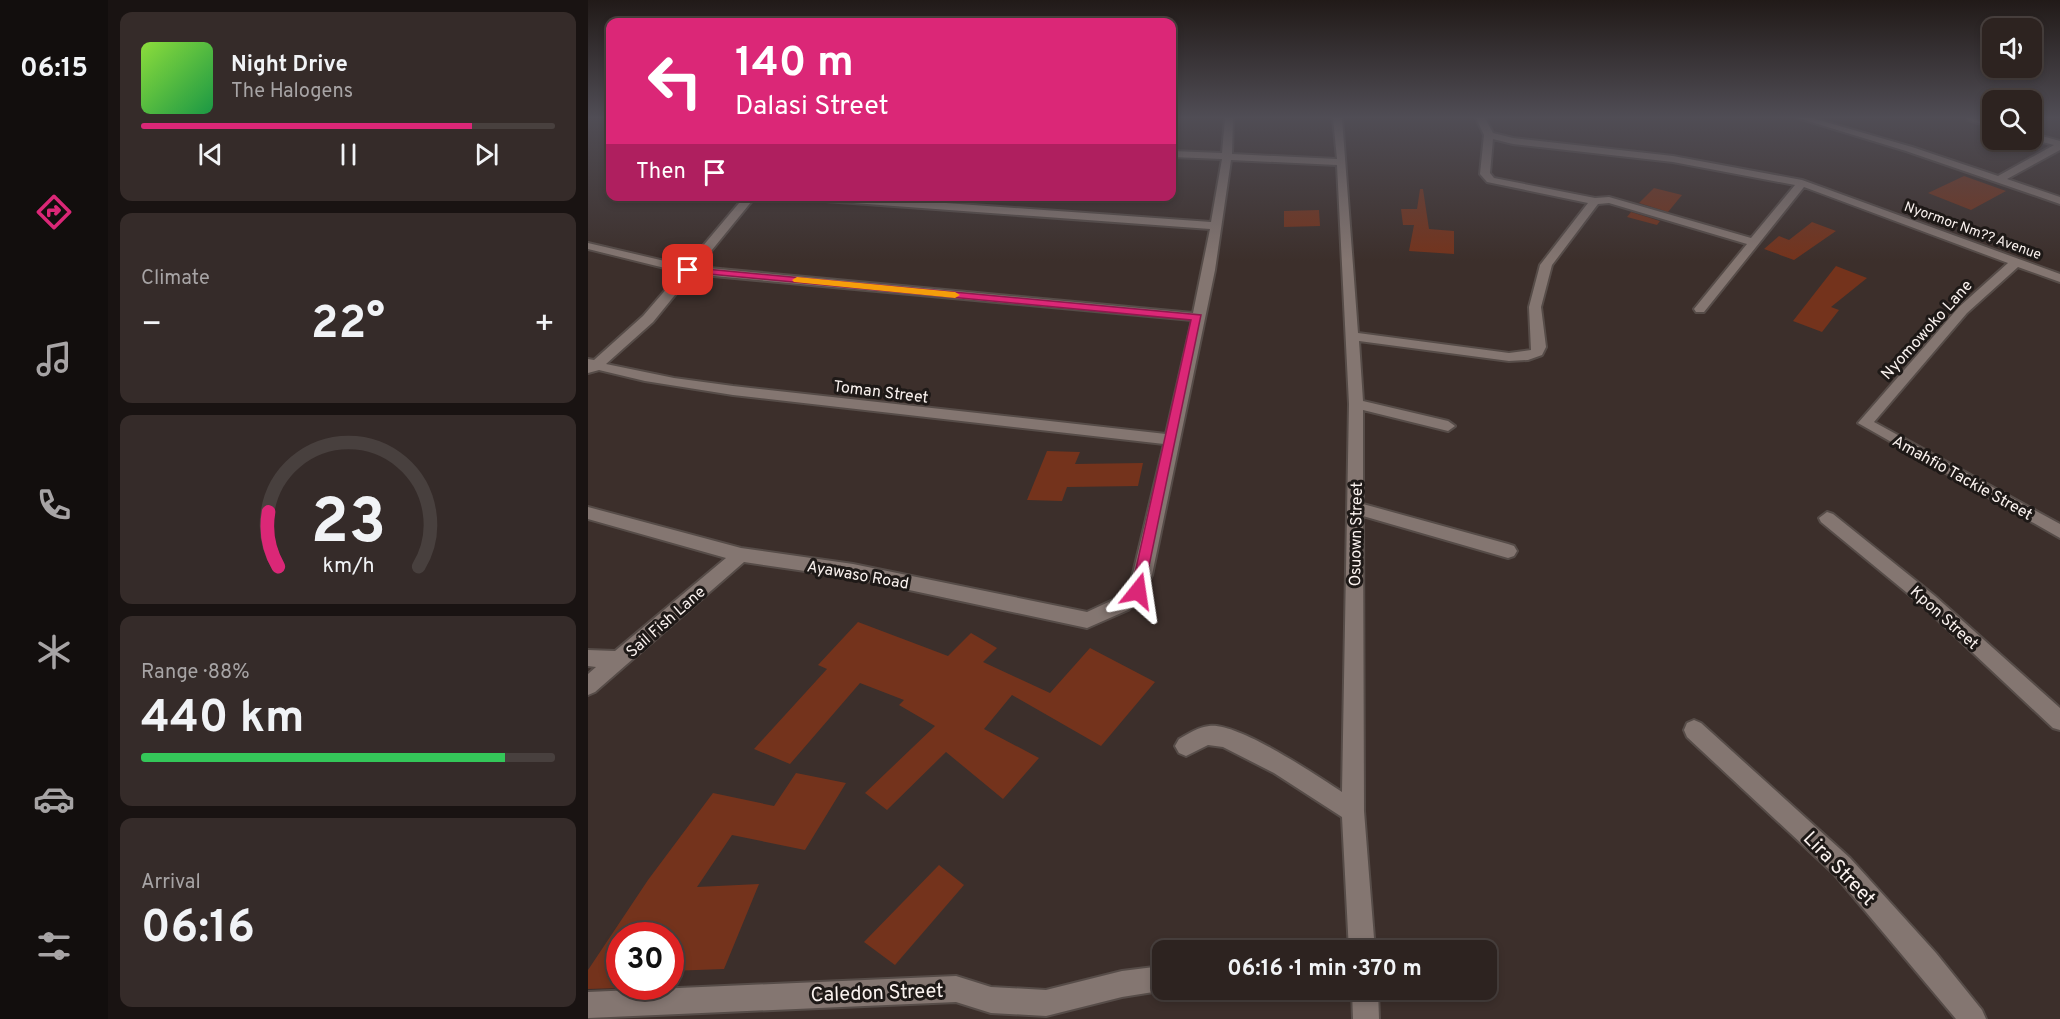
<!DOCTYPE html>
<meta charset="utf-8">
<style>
body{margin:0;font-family:Overpass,sans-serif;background:#352b29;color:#f1f3f6;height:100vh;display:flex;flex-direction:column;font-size:22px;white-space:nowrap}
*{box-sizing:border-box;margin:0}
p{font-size:20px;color:#a7a4a5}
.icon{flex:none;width:33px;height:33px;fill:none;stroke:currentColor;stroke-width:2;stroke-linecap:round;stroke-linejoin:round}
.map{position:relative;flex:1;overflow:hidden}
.sheet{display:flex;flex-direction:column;gap:12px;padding:12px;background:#191312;width:480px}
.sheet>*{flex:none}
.banner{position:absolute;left:18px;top:18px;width:570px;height:183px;border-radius:12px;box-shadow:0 3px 9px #0003,0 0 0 2px #48403e;background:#db2777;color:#fff;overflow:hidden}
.controls{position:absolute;left:1394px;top:18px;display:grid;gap:12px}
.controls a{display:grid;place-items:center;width:60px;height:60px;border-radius:12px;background:#2d2320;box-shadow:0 3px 9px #0003,0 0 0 2px #48403e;font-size:30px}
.speed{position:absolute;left:18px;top:922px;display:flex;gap:12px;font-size:30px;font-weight:700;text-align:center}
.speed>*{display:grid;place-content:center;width:78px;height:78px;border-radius:50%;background:#2d2320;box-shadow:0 3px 9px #0003,0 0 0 2px #48403e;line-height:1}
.speed .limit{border:9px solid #d22;background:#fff;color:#111}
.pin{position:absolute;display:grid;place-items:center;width:51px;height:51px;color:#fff;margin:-26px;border-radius:12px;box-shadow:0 3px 9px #0006}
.me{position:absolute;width:66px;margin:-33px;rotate:15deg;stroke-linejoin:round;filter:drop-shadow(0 0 4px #0008)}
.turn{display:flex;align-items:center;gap:21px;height:126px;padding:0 30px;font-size:27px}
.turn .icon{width:78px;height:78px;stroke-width:2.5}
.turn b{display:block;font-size:42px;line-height:51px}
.then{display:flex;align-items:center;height:57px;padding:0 30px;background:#0003;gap:12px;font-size:22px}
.big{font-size:45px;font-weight:700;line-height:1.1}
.sheet .widget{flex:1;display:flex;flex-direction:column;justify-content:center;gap:9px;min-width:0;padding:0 21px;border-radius:12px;background:#352b29}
.sheet .dial{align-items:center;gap:0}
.dial svg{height:156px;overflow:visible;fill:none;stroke:#48403e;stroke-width:7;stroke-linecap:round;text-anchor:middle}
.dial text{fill:#f1f3f6;stroke:none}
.song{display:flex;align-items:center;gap:18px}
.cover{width:72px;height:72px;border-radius:9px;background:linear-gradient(135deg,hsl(90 70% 55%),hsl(140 70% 35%))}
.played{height:6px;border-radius:3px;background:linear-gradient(90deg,#db2777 80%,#48403e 80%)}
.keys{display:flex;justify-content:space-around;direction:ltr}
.heat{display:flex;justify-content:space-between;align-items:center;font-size:33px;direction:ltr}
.charge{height:9px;border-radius:4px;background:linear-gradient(90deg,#34c759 88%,#48403e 0)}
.trip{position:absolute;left:564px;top:940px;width:345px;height:60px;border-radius:12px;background:#2d2320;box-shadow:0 3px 9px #0003,0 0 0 2px #48403e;font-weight:700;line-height:60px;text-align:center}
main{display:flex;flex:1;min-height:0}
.tabs{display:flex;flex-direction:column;width:108px;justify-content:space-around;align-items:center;background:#120e0d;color:#a7a4a5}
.tabs .icon{width:42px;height:42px}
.tabs .on{color:#db2777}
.tabs b{font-size:27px;color:#f1f3f6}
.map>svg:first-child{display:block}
.building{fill:#74331c}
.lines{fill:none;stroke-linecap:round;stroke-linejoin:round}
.street-casing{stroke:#564c48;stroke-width:4}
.street{fill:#847671;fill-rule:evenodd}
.route{fill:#db2777;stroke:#8e194d;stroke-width:1.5}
.slow{fill:#f59e0b}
.labels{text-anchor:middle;stroke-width:6;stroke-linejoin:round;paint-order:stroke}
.far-street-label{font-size:14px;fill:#faf2ef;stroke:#1e1917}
.street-label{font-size:16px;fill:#faf2ef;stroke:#1e1917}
.near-street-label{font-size:20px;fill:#faf2ef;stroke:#1e1917}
</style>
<main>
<nav class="tabs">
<b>06:15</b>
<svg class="icon on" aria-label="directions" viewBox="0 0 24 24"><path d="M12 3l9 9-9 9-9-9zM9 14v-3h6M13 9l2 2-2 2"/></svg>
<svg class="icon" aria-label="music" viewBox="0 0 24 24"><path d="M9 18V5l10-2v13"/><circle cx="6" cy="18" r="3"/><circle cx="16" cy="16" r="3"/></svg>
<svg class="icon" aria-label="phone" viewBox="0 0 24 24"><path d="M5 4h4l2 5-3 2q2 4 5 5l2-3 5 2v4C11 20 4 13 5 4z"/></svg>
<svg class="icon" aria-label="climate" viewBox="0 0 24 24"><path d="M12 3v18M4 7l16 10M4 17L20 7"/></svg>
<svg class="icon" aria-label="car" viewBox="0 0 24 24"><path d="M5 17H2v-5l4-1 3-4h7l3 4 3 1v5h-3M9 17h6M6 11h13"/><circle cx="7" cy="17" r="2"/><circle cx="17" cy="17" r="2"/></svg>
<svg class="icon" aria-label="filters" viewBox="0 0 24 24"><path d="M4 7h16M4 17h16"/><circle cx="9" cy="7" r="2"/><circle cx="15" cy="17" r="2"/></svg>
</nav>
<section class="sheet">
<div class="widget">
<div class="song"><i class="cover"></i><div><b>Night Drive</b><p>The Halogens</p></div></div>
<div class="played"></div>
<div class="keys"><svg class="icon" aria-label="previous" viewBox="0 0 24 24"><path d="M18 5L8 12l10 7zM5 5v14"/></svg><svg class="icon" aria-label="pause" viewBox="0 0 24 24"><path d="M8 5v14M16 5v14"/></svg><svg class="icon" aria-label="next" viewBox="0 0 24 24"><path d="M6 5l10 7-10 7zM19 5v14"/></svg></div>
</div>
<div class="widget"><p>Climate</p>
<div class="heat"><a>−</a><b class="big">22°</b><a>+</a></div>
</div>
<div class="widget dial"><svg viewBox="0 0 100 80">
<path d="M14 69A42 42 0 1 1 86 69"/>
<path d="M14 69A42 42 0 0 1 9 41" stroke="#db2777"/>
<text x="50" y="56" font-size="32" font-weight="700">23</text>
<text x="50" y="72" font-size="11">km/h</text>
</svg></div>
<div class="widget"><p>Range · 88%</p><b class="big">440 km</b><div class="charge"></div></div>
<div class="widget"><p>Arrival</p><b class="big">06:16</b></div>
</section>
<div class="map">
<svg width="1472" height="1019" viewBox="0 0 1472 1019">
<rect width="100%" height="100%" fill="#3c2f2b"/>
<g class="building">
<polygon points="1376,176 1418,191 1383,210 1340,193"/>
<polygon points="1066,188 1094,195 1080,212 1051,203"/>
<polygon points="832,189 835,189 841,229 866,231 866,254 821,251 826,225 815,225 813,209 829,209"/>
<polygon points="731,210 732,226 696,227 696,211"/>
<polygon points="1043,212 1072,221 1069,225 1039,217"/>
<polygon points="1224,222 1248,231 1206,260 1176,249 1191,236 1201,240"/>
<polygon points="1248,266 1279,278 1243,307 1251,310 1234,332 1205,321"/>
<polygon points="459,451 492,452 487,464 555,463 550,486 479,487 474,501 439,500"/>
<polygon points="270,622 360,656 383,633 409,648 395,662 462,693 502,648 567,682 513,746 424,695 396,729 451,758 415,799 358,752 299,810 277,793 347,726 311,705 316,700 272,683 202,764 166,749 239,669 230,665"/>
<polygon points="208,773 258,783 217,850 144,835 109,887 171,884 136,969 82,971 82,936 32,936 32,988 0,989 0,970 60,880 125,793 186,806"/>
<polygon points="351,865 376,885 307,965 276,942"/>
</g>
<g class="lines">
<defs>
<g id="street">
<path d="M637 118H645L644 154 749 159 745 118H754L770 333 921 353 943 350 941 307 952 265 1000 203 899 182 892 174 896 135 888 118H897L905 133 925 138 1085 156 1214 180 1472 274V282L1430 267 1379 313 1286 422 1472 524V538L1270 423 1371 307 1420 263 1216 187 1116 312H1108L1106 309 1159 244 1021 203 1010 204 964 265 953 307 958 347 954 355 940 360 921 361 771 341 775 401 860 421 867 426 860 431 775 410V504L920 544 926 546 929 551 926 556 920 558 775 516 776 811 787 951H761L754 817 686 773 635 747 620 745 598 756 591 753 587 746 591 739C600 734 610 727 621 726 650 722 728 775 754 792L761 404 749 165 643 160 627 270 564 575 553 597 540 610 499 628 265 578 156 562 7 692 0 695V674L8 667 0 666V650L27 651 138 558 0 519V507L153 548 265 564 499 612 527 599 543 582 576 444 145 395 57 381 11 370 0 373V359L6 360 55 316 93 272 0 249V243L98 266 157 196H168L110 267 605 313 622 229 210 199 205 196H261L623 222 634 159 584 157V151L634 153ZM905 139 925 144 1085 162 1207 185 1163 238 1021 197 1007 198 906 178 902 173ZM104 274 604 320 578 434 145 386 86 378 18 364 65 322Z"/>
<polygon points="1210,118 1224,118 1324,147 1410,176 1466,145 1443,139 1443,133 1472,141 1472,150 1419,179 1472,197 1472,204 1318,151"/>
<polygon points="1379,118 1404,121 1404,127 1380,120"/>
<polygon points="1239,512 1245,514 1347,596 1472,708 1472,730 1465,728 1335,606 1233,522 1231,518"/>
<polygon points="1106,720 1113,723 1262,858 1348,953 1394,1010 1398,1019 1368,1019 1246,874 1099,737 1096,730 1099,723"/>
<polygon points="574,966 574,990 578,990 534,997 458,1016 403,1013 368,1002 0,1018 0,992 368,976 403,987 458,990 534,971"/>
<polygon points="764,990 790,990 791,1019 765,1019"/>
</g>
</defs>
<use href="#street" class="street-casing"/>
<use href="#street" class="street"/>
</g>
<linearGradient id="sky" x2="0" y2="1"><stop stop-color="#211a18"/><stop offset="0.45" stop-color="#504d55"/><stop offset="1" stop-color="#504d55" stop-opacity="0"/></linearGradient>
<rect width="1472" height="261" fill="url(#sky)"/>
<polygon class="route" points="96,267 613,315 555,595 550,597 543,591 603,320 100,272 96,272"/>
<polygon class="slow" points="209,277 367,292 372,295 367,298 206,282 204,280"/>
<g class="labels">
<g class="far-street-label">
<text transform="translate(1385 230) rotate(20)" y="5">Nyormor Nm?? Avenue</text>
</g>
<g class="street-label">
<text transform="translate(1338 329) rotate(-48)" y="6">Nyomowoko Lane</text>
<text transform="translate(293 391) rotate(7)" y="6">Toman Street</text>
<text transform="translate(1375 477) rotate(29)" y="6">Amahfio Tackie Street</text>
<text transform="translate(767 534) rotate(-89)" y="6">Osuown Street</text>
<text transform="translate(270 574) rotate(10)" y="6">Ayawaso Road</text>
<text transform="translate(1357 617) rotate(42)" y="6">Kpon Street</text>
<text transform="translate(77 621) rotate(-41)" y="6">Sail Fish Lane</text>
</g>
<g class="near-street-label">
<text transform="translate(1252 868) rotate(46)" y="7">Lira Street</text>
<text transform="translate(289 992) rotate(-2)" y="7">Caledon Street</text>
</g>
</g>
</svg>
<div class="controls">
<a><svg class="icon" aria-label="sound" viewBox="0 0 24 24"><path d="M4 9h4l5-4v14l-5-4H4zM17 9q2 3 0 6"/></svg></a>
<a><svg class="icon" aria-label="search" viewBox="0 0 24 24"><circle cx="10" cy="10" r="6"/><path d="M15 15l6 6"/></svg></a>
</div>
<div class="speed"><div class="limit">30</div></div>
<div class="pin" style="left:100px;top:270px;background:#d93025"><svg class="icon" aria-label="arrive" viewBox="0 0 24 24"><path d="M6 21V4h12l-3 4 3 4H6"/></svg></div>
<svg class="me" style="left:550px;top:591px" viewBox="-20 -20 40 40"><path d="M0-17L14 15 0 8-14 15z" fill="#db2777" stroke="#fff" stroke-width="4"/></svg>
<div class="trip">06:16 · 1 min · 370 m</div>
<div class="banner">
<div class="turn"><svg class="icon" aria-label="left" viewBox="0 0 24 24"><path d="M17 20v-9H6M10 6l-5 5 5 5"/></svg><div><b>140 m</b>Dalasi Street</div></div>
<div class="then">Then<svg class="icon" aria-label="arrive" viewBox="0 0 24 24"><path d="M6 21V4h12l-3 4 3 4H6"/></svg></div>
</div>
</div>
</main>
